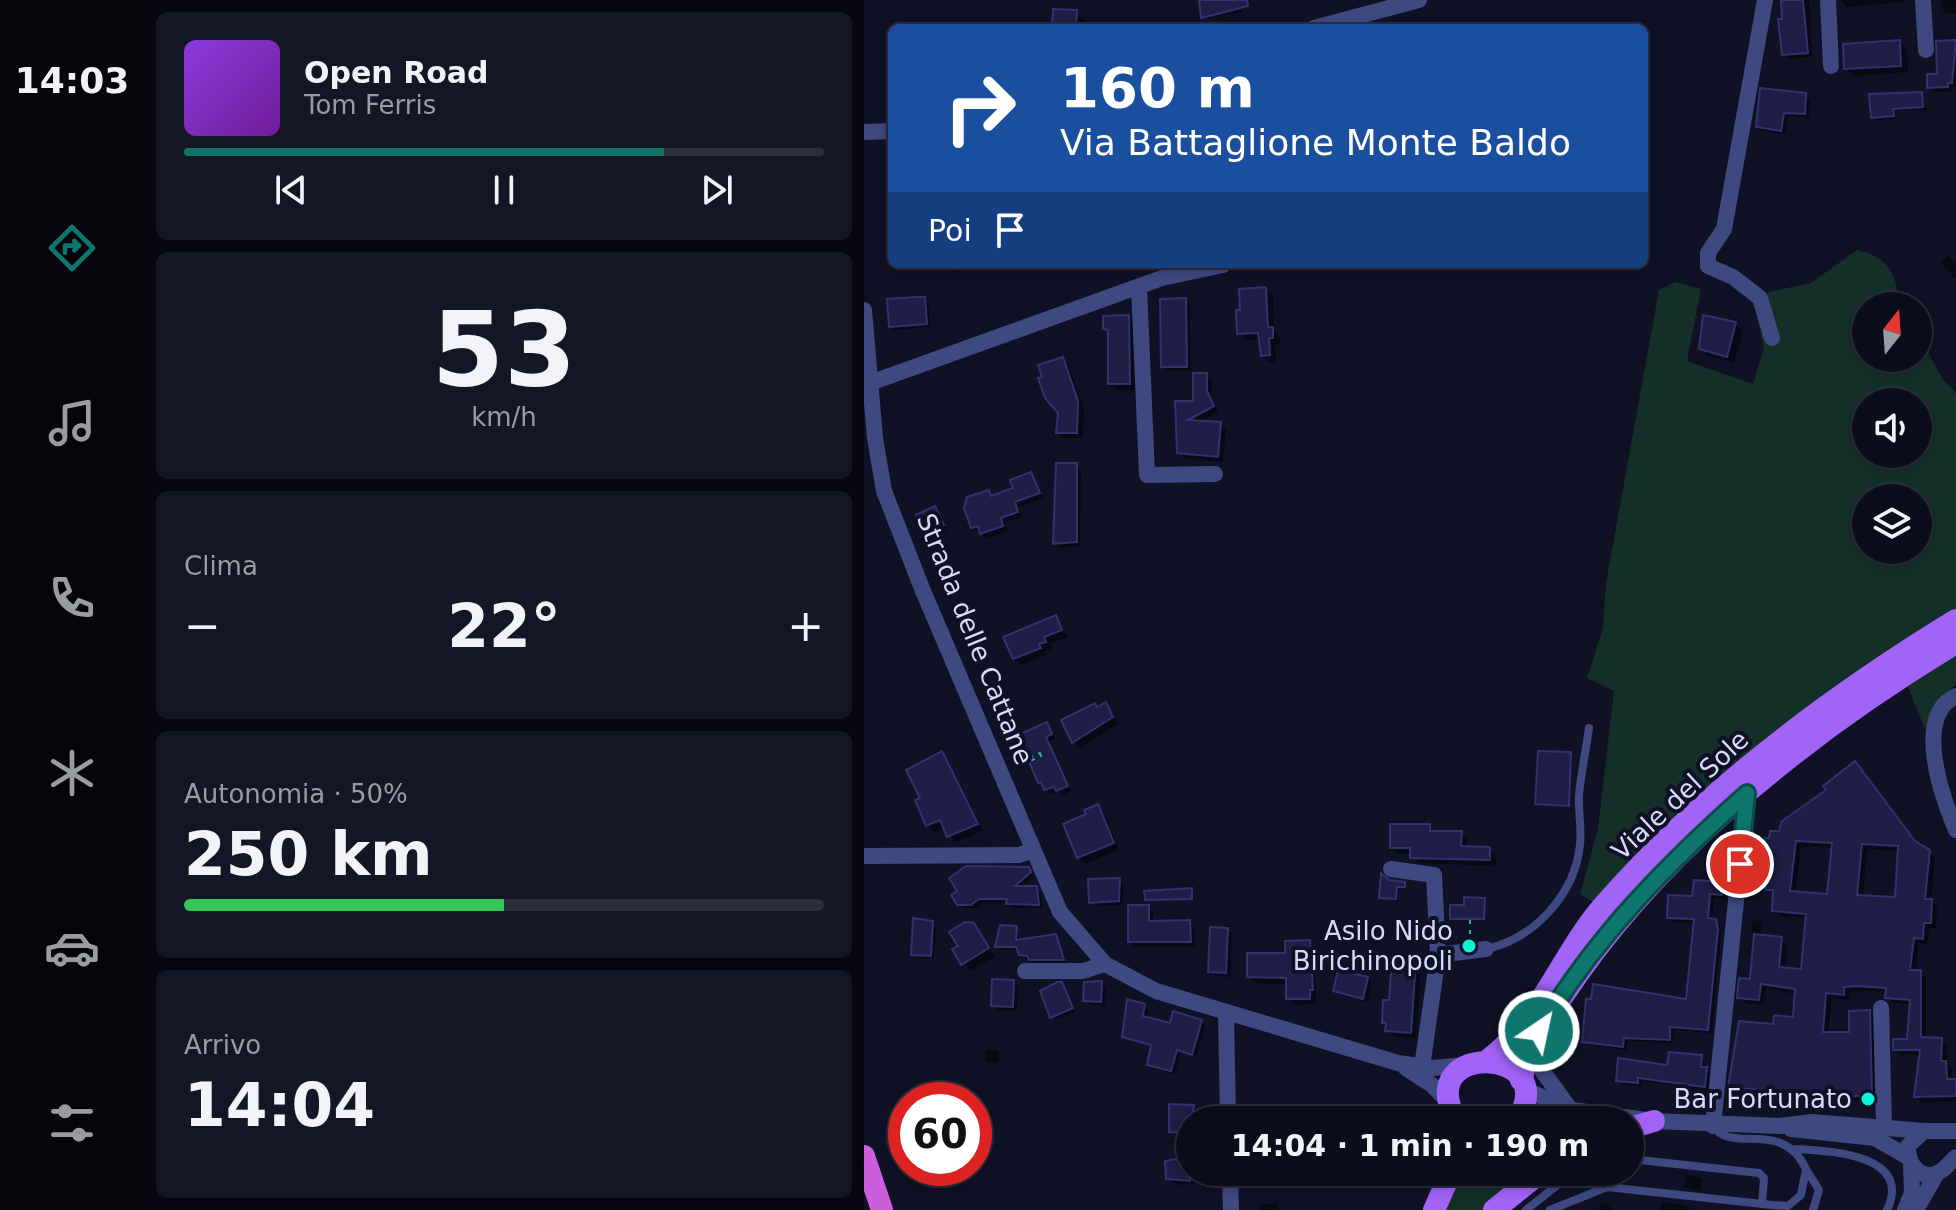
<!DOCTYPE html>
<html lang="it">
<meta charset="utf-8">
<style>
body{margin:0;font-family:"DejaVu Sans",sans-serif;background:#151625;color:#f1f3f6;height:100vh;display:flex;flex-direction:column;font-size:30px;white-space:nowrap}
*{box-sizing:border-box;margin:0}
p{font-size:26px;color:#9a9ca3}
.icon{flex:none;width:44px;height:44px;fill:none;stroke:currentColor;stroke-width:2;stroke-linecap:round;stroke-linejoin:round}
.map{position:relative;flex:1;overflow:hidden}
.drawer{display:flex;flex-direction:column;gap:12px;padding:12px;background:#07070f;width:720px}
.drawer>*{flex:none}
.hud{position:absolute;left:24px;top:24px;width:760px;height:244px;border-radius:12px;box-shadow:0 4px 12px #0003,0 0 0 2px #2c2d3b;background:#1a4fa0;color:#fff;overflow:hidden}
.needle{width:52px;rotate:17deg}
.controls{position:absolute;left:988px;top:292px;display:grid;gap:16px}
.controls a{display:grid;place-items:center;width:80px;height:80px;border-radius:50%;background:#0c0d1c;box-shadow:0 4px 12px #0003,0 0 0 2px #2c2d3b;font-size:40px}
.speed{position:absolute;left:24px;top:1082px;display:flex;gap:16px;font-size:40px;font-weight:700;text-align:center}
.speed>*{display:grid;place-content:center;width:104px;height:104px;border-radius:50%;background:#0c0d1c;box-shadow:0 4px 12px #0003,0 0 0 2px #2c2d3b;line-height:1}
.speed .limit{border:12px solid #d22;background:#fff;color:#111}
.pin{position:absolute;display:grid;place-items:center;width:68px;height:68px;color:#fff;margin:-34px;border:4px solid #fff;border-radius:50%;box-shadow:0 2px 8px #0007}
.me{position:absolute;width:88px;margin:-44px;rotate:34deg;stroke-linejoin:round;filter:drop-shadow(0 0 6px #0008)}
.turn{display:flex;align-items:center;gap:28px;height:168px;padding:0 40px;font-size:36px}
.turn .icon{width:104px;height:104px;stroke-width:2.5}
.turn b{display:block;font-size:56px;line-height:68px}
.then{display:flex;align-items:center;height:76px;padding:0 40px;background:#0003;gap:16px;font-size:30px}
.big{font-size:60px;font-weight:700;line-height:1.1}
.drawer .widget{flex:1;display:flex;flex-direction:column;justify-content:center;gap:12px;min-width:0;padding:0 28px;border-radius:12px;background:#151625}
.drawer .dial{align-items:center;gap:0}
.dial b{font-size:104px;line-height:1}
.song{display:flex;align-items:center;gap:24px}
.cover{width:96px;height:96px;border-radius:12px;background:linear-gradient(135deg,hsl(270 70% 55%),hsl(280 70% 35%))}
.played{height:8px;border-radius:4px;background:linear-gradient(90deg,#0f766e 75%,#2c2d3b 75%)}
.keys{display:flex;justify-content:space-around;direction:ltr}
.heat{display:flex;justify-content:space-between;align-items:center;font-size:44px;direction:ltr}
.charge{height:12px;border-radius:6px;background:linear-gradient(90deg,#34c759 50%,#2c2d3b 0)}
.trip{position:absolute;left:312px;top:1106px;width:468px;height:80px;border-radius:40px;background:#0c0d1c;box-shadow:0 4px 12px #0003,0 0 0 2px #2c2d3b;font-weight:700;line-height:80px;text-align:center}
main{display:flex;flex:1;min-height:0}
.dock{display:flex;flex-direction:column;width:144px;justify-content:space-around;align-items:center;background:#05050b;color:#9a9ca3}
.dock .icon{width:56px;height:56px}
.dock .active{color:#0f766e}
.dock b{font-size:36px;color:#f1f3f6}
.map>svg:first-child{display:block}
.green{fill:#142f28;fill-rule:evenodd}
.shadow{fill:#0007;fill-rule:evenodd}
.building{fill:#1d1d45;stroke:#313170;stroke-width:2;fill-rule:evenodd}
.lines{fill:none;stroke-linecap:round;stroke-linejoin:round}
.path{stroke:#36b291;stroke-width:2;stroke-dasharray:4 6;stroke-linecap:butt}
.service{stroke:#3e4982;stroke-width:8}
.minor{stroke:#3e4982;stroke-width:16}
.tertiary{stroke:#3e4982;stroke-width:16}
.primary{stroke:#a263f7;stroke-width:22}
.trunk{stroke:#cc5ede;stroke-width:22}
.route-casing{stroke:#0a4d48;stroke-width:20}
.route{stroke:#0f766e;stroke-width:14}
.poi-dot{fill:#0df3db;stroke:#101125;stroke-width:3}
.labels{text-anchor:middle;stroke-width:8;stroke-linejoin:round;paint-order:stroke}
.street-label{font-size:26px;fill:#d6dafd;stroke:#101125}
.poi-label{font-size:26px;fill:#d6dafd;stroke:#101125;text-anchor:end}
</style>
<main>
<nav class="dock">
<b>14:03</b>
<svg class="icon active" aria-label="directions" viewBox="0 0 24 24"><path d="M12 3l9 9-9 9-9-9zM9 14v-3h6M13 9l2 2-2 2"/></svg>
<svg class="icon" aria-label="music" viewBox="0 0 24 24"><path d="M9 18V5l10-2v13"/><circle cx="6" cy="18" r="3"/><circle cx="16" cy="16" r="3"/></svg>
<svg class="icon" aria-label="phone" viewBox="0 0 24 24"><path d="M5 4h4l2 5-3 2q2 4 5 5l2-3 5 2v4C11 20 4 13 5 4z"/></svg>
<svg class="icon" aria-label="climate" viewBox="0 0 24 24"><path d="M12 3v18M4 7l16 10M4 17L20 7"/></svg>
<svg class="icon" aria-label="car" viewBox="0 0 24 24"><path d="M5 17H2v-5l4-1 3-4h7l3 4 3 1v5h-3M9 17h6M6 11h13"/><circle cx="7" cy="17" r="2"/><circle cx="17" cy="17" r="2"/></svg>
<svg class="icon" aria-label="filters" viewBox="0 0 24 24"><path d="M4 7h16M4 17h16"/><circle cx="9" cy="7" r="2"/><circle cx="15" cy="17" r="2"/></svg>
</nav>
<section class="drawer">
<div class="widget">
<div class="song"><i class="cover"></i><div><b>Open Road</b><p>Tom Ferris</p></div></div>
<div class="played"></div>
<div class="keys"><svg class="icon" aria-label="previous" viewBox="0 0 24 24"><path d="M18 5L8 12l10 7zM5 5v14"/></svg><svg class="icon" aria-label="pause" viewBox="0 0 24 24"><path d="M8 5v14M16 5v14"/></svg><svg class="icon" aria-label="next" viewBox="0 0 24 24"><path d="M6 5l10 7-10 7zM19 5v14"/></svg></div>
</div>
<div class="widget dial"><b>53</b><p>km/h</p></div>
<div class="widget"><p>Clima</p>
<div class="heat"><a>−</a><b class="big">22°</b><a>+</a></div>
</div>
<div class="widget"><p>Autonomia · 50%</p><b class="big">250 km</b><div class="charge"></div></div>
<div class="widget"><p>Arrivo</p><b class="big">14:04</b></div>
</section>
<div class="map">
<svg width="1092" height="1210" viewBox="0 0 1092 1210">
<rect width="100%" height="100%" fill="#101125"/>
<g class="green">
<path d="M993 250C1028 259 1030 273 1037 306H1002V358H1054V334L1078 378 1092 393V620L738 907 716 894 734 829 750 691 723 678 739 628 742 583 795 290 811 282 837 289 823 361 889 384 900 348 893 318 904 292 947 283ZM1002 402H1054V454H1002ZM1002 498H1054V550H1002Z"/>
<polygon points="1092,653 1092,684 1069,706 1061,729 1042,682"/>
<polygon points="597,1172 666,1172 619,1210 579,1210"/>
</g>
<g class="shadow">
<polygon points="919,0 945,0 948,57 925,59 920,54"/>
<polygon points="977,0 1040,0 1040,2 982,7"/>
<polygon points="1076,0 1092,0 1092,13 1080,13"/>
<polygon points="377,9 378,12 341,19"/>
<polygon points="212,12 223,23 222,28 190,28"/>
<polygon points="1036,42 1043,50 1044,72 989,76 982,68"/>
<polygon points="1092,42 1091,87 1087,87 1088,91 1070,92 1065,87 1075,75 1074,43"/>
<polygon points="1057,94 1062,110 1031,111 1032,119 1012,120 1008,117"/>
<polygon points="941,95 946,100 945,118 924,116 921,134 899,131 894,127"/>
<polygon points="1084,256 1092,265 1092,279 1077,263"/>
<polygon points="86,264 132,264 90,271"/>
<polygon points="402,289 409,296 410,330 415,336 416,344 411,344 412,362 405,362 398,355 397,339 382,340 375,333 377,291"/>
<polygon points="60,299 64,302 66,327 30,330 27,326"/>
<polygon points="321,300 326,305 327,371 304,371 299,366"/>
<polygon points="264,317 272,325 273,390 254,391 246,383 246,333 241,328"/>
<polygon points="871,324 879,332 870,363 844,356 837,348"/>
<polygon points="198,359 205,365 220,409 219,438 200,438 194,432"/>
<polygon points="342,375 348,381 348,398 354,412 335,422 356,424 362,429 359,462 321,458 315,452 313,403 331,403"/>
<polygon points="212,465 217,469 216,546 196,548 191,543"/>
<polygon points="167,474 179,498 154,507 158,517 140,523 143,531 123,538 108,527 125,492 129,497 151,490"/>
<polygon points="71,508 83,530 66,539 54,516"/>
<polygon points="192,618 204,637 186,644 188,649 181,651 182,655 157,665 150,658"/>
<polygon points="135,698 148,724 141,727 129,701"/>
<polygon points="241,705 254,724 216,748 210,742 234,709"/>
<polygon points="183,725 191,739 185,742 207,791 199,795 195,791 187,794 182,789 157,736"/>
<polygon points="78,754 119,831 91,842 81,827 70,832 63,825 59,799"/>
<polygon points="707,754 706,807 675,805 674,804"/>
<polygon points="233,806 240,813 255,850 221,864 215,857 225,815"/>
<polygon points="565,826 572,833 597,833 603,839 603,849 626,849 632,856 632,866 555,863 548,854 534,854 528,848"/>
<path d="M907 833 1052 845 1071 857 1067 901 1073 907 1072 928H1065L1064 944 1054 943 1052 972 1062 978V1039L1077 1040 1083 1046 1082 1063 1088 1069V1081H1092V1101L1058 1102 1052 1096 1057 1055H1037L1031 1049 1044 1041 1047 1004 1029 1003 1023 992 1000 991 985 993V1000L968 998 964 1034H987L1005 1012 1011 1018 1013 1100 986 1102 872 1092 866 1086 911 1026 930 1019 933 994 902 989 900 1005 881 1003 875 997 888 981 892 933 887 931 888 920 898 922 897 937 917 939 923 945 921 970 939 972 943 918 916 916 910 910 911 896 900 881ZM937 846 970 848 965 896 931 894ZM1003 849 1035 851 1032 899 999 897Z"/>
<polygon points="164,869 170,877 157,888 172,888 177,893 178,908 149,908 144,903 119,903 111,908 100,908 95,903 96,892"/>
<polygon points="255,880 259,884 259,905 231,906 227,902"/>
<polygon points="524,882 543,887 535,889 534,901 517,897"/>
<polygon points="859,884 863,889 862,899 850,897 848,920 856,925 857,935 848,1033 810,1030 809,1043 764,1041 763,1050 725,1045 720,1041 824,1001 832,923 809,922 805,917 830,898"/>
<polygon points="327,890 329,900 283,899"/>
<polygon points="620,900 621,920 588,918 602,907"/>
<polygon points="284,907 289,912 289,922 325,922 330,927 331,946 270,946 266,941"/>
<polygon points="68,923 72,927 70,959 53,958 49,954"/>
<polygon points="109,925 131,956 106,971 90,950"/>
<polygon points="152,928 155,941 191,937 202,963 171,963 161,959 155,950 137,950 133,946"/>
<polygon points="364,929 368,934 366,977 351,976 346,972"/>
<polygon points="445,942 451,949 452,1004 431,1005 424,998 424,984 392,983 385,976"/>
<polygon points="551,961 557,968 552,1038 530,1037 520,1022 527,1002"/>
<polygon points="503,978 508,983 504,1002 476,995 472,991"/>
<polygon points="149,982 154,986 153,1011 134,1010 129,1005"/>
<polygon points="238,983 242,988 241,1006 225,1005 221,1000"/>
<polygon points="198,984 211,1012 191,1020 188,1017"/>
<polygon points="262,1003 280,1006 284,1010 283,1019 307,1026 337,1021 341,1026 332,1057 317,1053 311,1074 289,1068 285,1064 289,1047 260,1037"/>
<polygon points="122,1049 135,1051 135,1063 122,1061"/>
<polygon points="837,1057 846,1074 845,1091 778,1081 777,1087 758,1085 754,1080"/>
<polygon points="330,1107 334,1112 334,1120 326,1120 326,1136 312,1136 307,1131"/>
<polygon points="323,1159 326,1172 337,1172 338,1182 316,1185 308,1182 304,1178"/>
<polygon points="379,1172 408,1172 408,1180 387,1180"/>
<polygon points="822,1174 838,1178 836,1191 820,1187"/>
<polygon points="798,1202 821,1205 826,1210 796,1210"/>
<polygon points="412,1203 415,1210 395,1210 395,1204"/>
<polygon points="742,1203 749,1210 735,1210 734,1207"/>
</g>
<g class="building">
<polygon points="335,0 383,0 384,6 337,18"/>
<polygon points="917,0 939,0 944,53 918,55 914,19 918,19"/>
<polygon points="189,9 213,10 212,28 188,28"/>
<polygon points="1036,40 1037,66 980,69 979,44"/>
<polygon points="1092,40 1088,83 1084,83 1084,87 1063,88 1063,74 1073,74 1072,41"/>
<polygon points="896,88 942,93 941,114 920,113 917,131 892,127"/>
<polygon points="1058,92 1059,107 1029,109 1030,116 1007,118 1005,94"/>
<polygon points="402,287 404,327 409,327 409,338 405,338 406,355 397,356 394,333 373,334 372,310 376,310 375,289"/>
<polygon points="53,297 61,297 63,324 25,327 23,299"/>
<polygon points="322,298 323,367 297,367 296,299"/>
<polygon points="265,315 266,384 244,384 244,330 239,329 239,316"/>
<polygon points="839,315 872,322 863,357 835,349"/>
<polygon points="199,357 214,401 213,433 192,433 194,413 181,398 174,378 178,377 174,365"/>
<polygon points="329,373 343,373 343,391 350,406 324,420 357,422 354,457 313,453 311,401 329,401"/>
<polygon points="192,463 213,463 213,542 189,544"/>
<polygon points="167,472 176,493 151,502 154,512 137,518 139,526 116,534 114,526 107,528 100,508 103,497 125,490 127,496 149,488 146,480"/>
<polygon points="71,506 80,525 59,535 52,515"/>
<polygon points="192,615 198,630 180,637 182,642 175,644 177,648 149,659 139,637"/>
<polygon points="242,702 249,717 208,743 197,720 231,703 233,707"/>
<polygon points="183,722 188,734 182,737 204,786 192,791 190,787 180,790 177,782 174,783 154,735"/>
<polygon points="78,751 114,824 83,837 76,820 62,826 51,800 56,798 42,770"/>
<polygon points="674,751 707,752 705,806 671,804"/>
<path d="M991 761 1051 841 1066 850 1061 899H1068L1067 923H1060L1059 939 1050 938 1046 970H1057V1037L1078 1038 1077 1061H1082L1083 1079H1092V1096L1050 1097 1056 1050H1029V1039H1043L1046 1000 1021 998 1022 988 993 986 980 987V995L962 993 959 1032H985V1011L1006 1010 1008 1095 979 1097 864 1087 875 1021 909 1024 910 1015 929 1017 931 989 897 984 895 1000 873 998 875 978 886 979 890 934 918 937 915 967 937 969 942 914 908 911 909 890H902V882H898L901 838H905L906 831H915L918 821 962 790 959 786ZM932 841 968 843 963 894 926 891ZM998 844 1034 846 1031 897 993 895Z"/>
<polygon points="234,804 250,843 213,858 199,824 222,814 220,810"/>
<polygon points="526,824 566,824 566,831 598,831 597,846 626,847 626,860 546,858 546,848 526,848"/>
<polygon points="102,866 165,867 167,872 151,886 173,886 175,905 142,904 143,899 115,899 107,905 93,905 87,895 93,891 85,878"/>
<polygon points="517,873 525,880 541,882 541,887 533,887 532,899 515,898"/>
<polygon points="256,878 255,901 225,903 224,879"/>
<polygon points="830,880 860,882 858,895 846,894 844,918 852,919 854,929 844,1030 806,1027 806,1040 760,1038 759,1047 718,1042 722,999 727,999 729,984 822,999 830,919 803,918 804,895 828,896"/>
<polygon points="328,888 328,899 281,900 280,891"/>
<polygon points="600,897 621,898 620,919 586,919 586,905 600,905"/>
<polygon points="264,905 285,905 285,921 326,920 327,942 264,942"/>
<polygon points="49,918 69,921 67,956 47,955"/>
<polygon points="101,922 110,923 125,948 97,965 88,949 94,946 85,932"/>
<polygon points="136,925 153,926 152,940 192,934 200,960 165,960 163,956 155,955 152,947 131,947"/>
<polygon points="346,927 364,928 362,973 344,972"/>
<polygon points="446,940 449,990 446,990 446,999 422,999 422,978 383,977 383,953 421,953 421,941"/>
<polygon points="528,957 552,959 547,1033 521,1031 522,1023 518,1023 519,1000 525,1000"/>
<polygon points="474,970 504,977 499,999 469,991"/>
<polygon points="128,979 150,980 149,1007 127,1006"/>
<polygon points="238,981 237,1002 219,1001 220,982"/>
<polygon points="193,982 198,982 209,1008 186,1018 176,991"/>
<polygon points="263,999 281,1004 279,1016 306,1023 309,1011 338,1020 328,1055 313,1050 307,1071 283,1065 287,1045 258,1037"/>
<polygon points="805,1052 838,1055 837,1067 843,1067 841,1087 774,1078 774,1083 752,1081 754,1058 803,1065"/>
<polygon points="305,1104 330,1105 326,1133 305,1132"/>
<polygon points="324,1157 326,1181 302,1179 301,1161"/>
</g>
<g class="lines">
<g class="path">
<polygon points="176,753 177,756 166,761 164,758"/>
<polyline points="606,934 606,919"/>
</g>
<g class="service">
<path d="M622 949C670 939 711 894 716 845 718 829 714 812 715 795 717 773 722 750 725 728"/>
<path d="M932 1149C966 1151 1049 1154 1023 1210"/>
<polyline points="766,1159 895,1173 900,1178 898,1204"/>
<polyline points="942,1169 955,1190 949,1210"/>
<polyline points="743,1187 745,1172"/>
<polyline points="662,1210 701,1179"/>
<path d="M686 1210 743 1187 908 1205 924 1206 937 1195 942 1169C919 1118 868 1154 850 1127"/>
</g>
<g class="minor">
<polyline points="901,0 860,229 844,253 844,266 869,277 896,298 908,338"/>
<polyline points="964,0 967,66"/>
<polyline points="1059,0 1062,50"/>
<polyline points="450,28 555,0"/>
<polyline points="0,132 28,131"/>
<polyline points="275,287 283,475 351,474"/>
<polyline points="0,310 11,438 20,491 59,591 196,912 241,964 292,991 534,1063 569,1068 602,1065"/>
<polyline points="6,383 298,278 359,265"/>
<path d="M1092 696C1049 716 1078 797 1092 830"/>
<polyline points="0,856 155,855 167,851"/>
<polyline points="527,869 570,875 574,955 558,1067"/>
<polyline points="574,955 622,949"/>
<polyline points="161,971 219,971 241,964"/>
<polyline points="1017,1008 1020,1126"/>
<polyline points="362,1013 364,1120"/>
<polyline points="542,1068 568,1085 584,1101"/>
<polyline points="849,1126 883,793"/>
<polyline points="366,1172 367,1210"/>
</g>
<g class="tertiary">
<polyline points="674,1039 679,1072 704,1106"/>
<polyline points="660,1089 708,1110 790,1121 916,1126 948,1122 1060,1131"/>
<polyline points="661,1120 707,1111"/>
<polyline points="927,1129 1011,1138 1044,1157"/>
<path d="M1092 1131H1060L1044 1146C1043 1164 1058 1184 1077 1171 1083 1167 1087 1161 1092 1157"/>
<polyline points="1041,1210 1048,1193 1047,1165"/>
<polyline points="1052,1210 1073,1173"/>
</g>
<g class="primary">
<path d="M624 1060C676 1021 698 953 740 905 840 791 963 699 1092 620"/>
<path d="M657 1080C668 1039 690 1009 714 974 810 839 951 728 1092 643"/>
<path d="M592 1120C548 1039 700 1047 653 1120"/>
<polyline points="766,1128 790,1121"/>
<polyline points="570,1210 587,1172"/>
<polyline points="630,1210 677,1172"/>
</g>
<polyline class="trunk" points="0,1156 18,1210"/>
</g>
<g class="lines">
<defs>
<path id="route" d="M675 1031C730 938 803 864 883 793L876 864"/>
</defs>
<use href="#route" class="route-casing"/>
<use href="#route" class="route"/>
</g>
<g class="poi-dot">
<circle cx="605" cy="946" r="8"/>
<circle cx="1004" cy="1099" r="8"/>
</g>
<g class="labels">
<g class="street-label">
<text transform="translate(111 639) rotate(68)" y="9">Strada delle Cattane</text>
<text transform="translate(816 795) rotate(-43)" y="9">Viale del Sole</text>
</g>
<g class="poi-label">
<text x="589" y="940">Asilo Nido<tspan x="589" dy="30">Birichinopoli</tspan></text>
<text x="988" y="1108">Bar Fortunato</text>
</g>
</g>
</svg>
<div class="controls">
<a><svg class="needle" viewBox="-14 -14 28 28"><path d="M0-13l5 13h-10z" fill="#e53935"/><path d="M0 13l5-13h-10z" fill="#9a9ca3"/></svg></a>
<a><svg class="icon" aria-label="sound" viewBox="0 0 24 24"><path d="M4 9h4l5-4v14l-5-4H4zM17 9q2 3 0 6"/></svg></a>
<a><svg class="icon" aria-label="layers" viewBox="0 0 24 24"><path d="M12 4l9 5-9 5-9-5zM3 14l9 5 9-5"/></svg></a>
</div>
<div class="speed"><div class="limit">60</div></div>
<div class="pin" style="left:876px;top:864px;background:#d93025"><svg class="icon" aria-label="arrive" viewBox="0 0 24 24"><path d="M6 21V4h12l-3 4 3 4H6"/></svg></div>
<svg class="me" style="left:675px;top:1031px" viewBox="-20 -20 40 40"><circle r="17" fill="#0f766e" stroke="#fff" stroke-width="3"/><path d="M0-11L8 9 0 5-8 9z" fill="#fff"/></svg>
<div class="trip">14:04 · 1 min · 190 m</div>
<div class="hud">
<div class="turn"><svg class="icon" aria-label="right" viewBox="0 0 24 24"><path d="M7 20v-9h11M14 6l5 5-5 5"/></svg><div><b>160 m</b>Via Battaglione Monte Baldo</div></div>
<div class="then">Poi<svg class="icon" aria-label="arrive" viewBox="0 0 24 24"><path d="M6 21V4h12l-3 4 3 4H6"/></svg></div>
</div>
</div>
</main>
